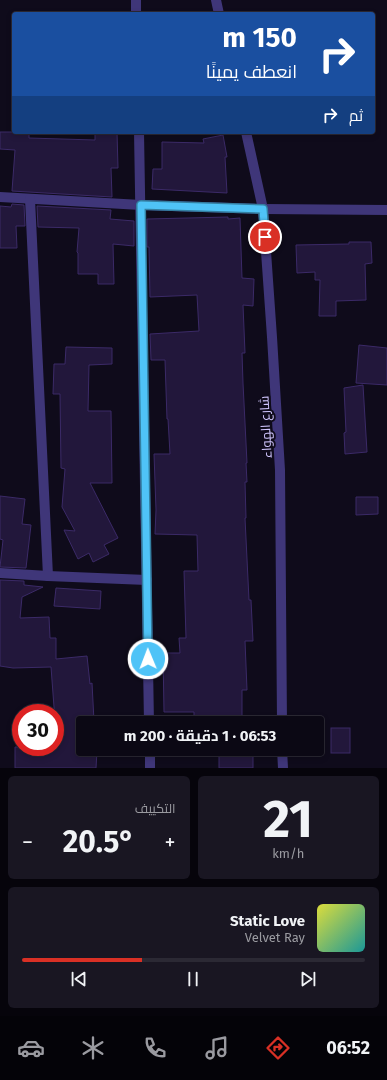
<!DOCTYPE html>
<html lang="ar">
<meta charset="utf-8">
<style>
body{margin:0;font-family:"Fira Sans",Cairo,sans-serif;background:#191622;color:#f1f3f6;direction:rtl;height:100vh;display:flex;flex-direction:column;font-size:15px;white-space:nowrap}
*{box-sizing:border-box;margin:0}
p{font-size:13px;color:#9a9aa0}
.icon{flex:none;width:22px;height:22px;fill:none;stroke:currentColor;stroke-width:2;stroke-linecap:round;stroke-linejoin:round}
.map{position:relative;height:768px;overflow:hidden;direction:ltr}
.drawer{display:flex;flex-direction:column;gap:8px;padding:8px;background:#06040b;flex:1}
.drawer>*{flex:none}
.banner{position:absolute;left:12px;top:12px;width:363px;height:122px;border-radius:4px;box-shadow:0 2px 6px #0003,0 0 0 1px #2b2934;direction:rtl;background:#1a4fa0;color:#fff;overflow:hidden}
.speed{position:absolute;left:12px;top:704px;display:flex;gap:8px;font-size:20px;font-weight:700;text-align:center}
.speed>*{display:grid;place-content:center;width:52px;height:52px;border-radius:50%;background:#0b0814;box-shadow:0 2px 6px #0003,0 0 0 1px #2b2934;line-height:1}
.speed .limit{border:6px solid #d22;background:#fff;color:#111}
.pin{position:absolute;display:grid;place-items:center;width:34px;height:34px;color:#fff;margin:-17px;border:2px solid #fff;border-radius:50%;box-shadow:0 1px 4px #0007}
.me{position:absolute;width:44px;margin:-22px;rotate:359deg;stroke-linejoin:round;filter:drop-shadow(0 0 3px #0008)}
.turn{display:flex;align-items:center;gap:14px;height:84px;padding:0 12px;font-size:18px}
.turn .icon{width:52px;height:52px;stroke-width:2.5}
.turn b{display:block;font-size:28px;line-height:34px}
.then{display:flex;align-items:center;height:38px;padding:0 12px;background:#0003;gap:8px;font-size:15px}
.big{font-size:30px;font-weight:700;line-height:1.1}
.drawer .card{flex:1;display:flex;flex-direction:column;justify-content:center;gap:6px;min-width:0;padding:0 14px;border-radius:6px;background:#191622}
.drawer .dial{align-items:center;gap:0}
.dial b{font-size:52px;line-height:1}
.song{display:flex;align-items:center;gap:12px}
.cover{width:48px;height:48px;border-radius:6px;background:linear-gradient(135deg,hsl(60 70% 55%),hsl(180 70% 35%))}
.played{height:4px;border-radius:2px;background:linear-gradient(90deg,#d93025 35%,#2b2934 35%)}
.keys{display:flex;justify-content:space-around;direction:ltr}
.heat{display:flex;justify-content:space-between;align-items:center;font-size:22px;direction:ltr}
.drawer .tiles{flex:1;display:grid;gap:8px;grid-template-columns:1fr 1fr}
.card:last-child{grid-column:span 2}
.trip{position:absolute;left:76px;top:716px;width:248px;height:40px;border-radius:4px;background:#0b0814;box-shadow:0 2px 6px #0003,0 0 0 1px #2b2934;font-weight:700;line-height:40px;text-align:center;direction:rtl}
.tabs{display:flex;height:64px;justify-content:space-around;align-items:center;background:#040308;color:#9a9aa0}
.tabs .icon{width:28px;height:28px}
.tabs .selected{color:#d93025}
.tabs b{font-size:18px;color:#f1f3f6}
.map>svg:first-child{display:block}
.building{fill:#22173b;stroke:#3b2a67}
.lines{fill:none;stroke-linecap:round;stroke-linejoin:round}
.minor{stroke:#3f3679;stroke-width:10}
.tertiary{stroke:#3f3679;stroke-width:10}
.route-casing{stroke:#337fa1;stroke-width:10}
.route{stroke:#4fc3f7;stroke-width:7}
.labels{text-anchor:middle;stroke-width:4;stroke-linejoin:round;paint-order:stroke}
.street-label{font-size:13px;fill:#d1c6fe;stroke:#0f0b1b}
</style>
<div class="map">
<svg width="387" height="768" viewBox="0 0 387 768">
<rect width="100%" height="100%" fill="#0f0b1b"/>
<g class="building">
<polygon points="0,132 29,132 29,138 95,140 95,132 117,132 118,168 111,168 112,197 12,191 15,150 0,149"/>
<polygon points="223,135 227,157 225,157 227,193 152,189 153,169 162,169 162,142 204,143 203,139"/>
<polygon points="12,204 24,205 25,226 16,226 17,248 0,248 0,206 11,207"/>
<polygon points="37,206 111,210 110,219 134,221 134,246 113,244 114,284 98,284 98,274 78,274 78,253 77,252 79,228 38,227"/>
<polygon points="228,217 228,219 240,218 242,278 254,279 253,306 243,305 245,353 242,353 243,383 247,463 246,463 247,482 245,482 246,518 245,518 249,600 251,600 253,641 245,641 247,690 242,690 242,723 224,723 224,716 194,716 194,712 164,712 163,653 180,653 179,638 186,638 184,571 198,571 197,535 155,534 156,510 154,454 170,454 168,419 167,419 165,360 151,360 150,334 199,331 197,295 150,297 149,247 147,247 147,219"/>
<polygon points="349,242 371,242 372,263 365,264 366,300 336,301 336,316 319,316 320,280 315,280 315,272 297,273 296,245 349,244"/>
<polygon points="359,345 387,348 387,385 356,383"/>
<polygon points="66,347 112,348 112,364 89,365 88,411 111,411 112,483 90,483 118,538 104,545 109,554 93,562 89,553 78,559 64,530 75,531 62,507 65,469 61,468 60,394 53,394 54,364 65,364"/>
<polygon points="363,385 367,452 345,454 344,433 346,432 344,388"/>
<polygon points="0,496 25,499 22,524 31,525 26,568 0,567 3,540 0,539"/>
<polygon points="356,497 378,497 378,514 356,515"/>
<polygon points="0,580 24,581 24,585 43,587 22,597 20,618 49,617 50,638 56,638 56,659 87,656 90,684 92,683 94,721 107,720 107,723 83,723 83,749 109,749 109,750 97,751 96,768 15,768 15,747 57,747 51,667 13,668 0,666"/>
<polygon points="56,588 101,591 100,609 54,606"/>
<rect x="331" y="728" width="19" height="25"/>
<polygon points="219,749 253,750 253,768 219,768"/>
</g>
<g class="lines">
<g class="minor">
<polyline points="136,0 136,14"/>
<polyline points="139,132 149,723"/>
<polyline points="0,197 141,205 263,209"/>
<polyline points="30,199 48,576"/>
<polyline points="0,573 48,576 147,580"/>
<polyline points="150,749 150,768"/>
</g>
<g class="tertiary">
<polyline points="216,0 219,14"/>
<polyline points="246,132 263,209 272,337 280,470 282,723"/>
<polyline points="263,209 387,210"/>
<polyline points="282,749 283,768"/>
</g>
</g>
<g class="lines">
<defs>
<polyline id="route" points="148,659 141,205 263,209 265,237"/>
</defs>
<use href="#route" class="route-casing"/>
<use href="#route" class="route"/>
</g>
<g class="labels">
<g class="street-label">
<text transform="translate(265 427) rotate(-93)" y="5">شارع الهواء</text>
</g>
</g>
</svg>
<div class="speed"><div class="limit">30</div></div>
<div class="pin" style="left:265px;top:237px;background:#d93025"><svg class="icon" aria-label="arrive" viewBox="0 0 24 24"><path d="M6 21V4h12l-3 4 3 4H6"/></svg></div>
<svg class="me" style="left:148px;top:659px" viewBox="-20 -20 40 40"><circle r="17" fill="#4fc3f7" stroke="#fff" stroke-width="3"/><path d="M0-11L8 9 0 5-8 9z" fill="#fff"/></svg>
<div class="trip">06:53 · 1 دقيقة · 200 m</div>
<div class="banner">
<div class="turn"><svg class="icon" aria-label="right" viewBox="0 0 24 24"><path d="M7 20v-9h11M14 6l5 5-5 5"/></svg><div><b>150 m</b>انعطف يمينًا</div></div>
<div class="then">ثم<svg class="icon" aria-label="right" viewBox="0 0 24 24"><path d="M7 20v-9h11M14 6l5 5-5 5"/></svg></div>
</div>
</div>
<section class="drawer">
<div class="tiles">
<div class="card dial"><b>21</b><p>km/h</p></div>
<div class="card"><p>التكييف</p>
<div class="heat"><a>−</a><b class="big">20.5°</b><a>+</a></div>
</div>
<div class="card">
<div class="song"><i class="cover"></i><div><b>Static Love</b><p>Velvet Ray</p></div></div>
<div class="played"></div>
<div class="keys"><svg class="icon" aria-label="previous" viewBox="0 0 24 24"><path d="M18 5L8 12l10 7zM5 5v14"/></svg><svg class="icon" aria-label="pause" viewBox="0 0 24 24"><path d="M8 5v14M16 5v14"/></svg><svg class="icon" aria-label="next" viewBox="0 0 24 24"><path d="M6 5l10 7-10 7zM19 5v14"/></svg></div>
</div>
</div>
</section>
<nav class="tabs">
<b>06:52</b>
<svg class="icon selected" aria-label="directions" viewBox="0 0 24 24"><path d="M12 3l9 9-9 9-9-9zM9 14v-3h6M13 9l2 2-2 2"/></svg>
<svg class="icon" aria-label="music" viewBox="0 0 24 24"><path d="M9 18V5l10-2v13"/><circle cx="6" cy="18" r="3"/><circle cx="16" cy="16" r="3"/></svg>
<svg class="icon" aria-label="phone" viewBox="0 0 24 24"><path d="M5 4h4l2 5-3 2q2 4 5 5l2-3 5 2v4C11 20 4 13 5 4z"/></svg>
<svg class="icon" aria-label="climate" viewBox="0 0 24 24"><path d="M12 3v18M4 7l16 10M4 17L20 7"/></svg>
<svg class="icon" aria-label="car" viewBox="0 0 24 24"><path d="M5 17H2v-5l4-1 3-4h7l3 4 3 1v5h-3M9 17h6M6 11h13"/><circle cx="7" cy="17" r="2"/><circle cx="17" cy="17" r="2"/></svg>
</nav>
